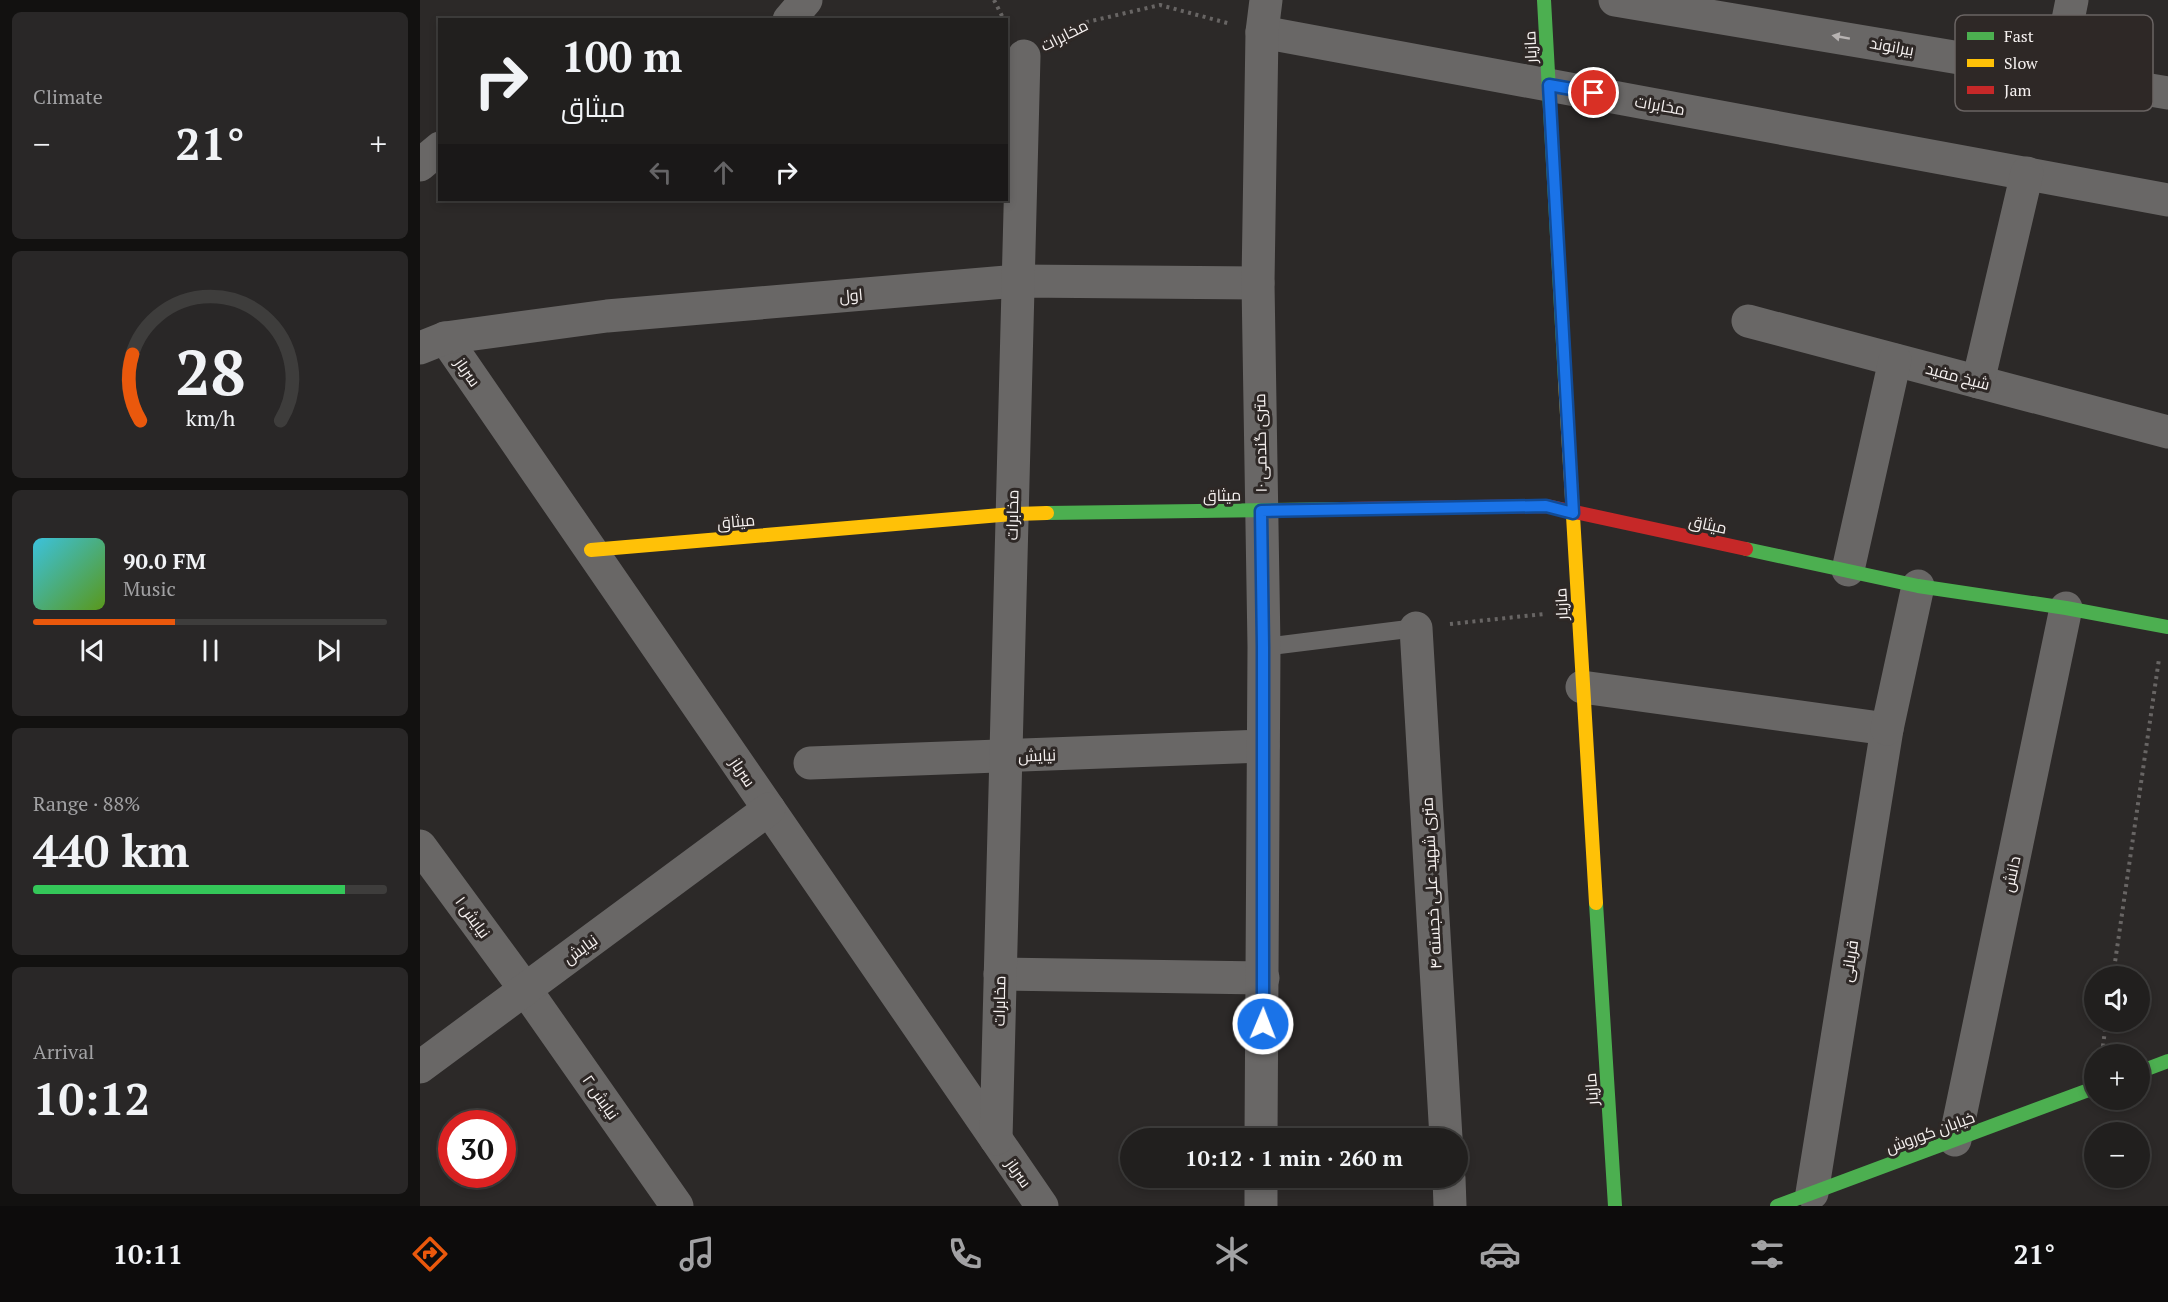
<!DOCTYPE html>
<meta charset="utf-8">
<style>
body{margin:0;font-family:"PT Serif",Cairo,serif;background:#292727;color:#f1f3f6;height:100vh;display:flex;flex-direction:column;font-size:22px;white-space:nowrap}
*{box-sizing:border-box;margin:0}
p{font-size:20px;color:#a2a2a4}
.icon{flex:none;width:33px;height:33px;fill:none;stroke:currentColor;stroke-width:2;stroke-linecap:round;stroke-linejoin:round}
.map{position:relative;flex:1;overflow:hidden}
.drawer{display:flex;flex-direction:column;gap:12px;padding:12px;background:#121110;width:420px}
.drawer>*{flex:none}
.guide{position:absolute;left:18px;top:18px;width:570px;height:183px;border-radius:0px;box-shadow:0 3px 9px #0003,0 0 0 2px #3e3d3c;background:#211f1e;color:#f1f3f6;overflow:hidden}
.buttons{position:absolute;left:1664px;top:966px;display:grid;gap:12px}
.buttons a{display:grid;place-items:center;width:66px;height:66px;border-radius:50%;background:#211f1e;box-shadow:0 3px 9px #0003,0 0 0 2px #3e3d3c;font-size:30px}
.speed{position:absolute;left:18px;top:1110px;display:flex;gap:12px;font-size:30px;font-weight:700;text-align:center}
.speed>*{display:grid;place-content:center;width:78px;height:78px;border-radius:50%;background:#211f1e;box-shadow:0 3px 9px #0003,0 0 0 2px #3e3d3c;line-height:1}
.speed .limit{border:9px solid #d22;background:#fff;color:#111}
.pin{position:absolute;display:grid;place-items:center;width:51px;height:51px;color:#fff;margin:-26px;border:3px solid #fff;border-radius:50%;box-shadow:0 2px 6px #0007}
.me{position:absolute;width:66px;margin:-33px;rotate:1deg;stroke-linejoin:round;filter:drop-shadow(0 0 4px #0008)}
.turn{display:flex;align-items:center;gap:21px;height:126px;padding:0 24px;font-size:27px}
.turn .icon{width:78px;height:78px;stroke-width:2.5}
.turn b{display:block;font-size:42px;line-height:51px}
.lanes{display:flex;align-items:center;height:57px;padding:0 24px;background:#0003;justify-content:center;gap:30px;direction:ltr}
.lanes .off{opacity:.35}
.big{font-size:45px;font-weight:800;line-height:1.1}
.drawer .tile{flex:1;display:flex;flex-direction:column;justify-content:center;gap:9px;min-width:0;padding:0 21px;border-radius:9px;background:#292727}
.drawer .dial{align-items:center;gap:0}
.dial svg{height:156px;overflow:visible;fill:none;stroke:#3e3d3c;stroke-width:7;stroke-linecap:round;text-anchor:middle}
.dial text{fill:#f1f3f6;stroke:none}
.song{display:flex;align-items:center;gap:18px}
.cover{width:72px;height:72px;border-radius:9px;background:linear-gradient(135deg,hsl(190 70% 55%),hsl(90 70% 35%))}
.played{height:6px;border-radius:3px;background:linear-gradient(90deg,#ea580c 40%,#3e3d3c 40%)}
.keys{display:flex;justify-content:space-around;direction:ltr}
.heat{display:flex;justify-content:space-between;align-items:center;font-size:33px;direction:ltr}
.charge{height:9px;border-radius:4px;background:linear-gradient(90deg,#34c759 88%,#3e3d3c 0)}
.trip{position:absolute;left:700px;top:1128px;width:348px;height:60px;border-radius:30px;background:#211f1e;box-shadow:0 3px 9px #0003,0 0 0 2px #3e3d3c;font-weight:800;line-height:60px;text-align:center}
.menu{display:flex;height:96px;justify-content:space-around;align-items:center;background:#0d0c0c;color:#a2a2a4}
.menu .icon{width:42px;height:42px}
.menu .active{color:#ea580c}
.menu b{font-size:27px;color:#f1f3f6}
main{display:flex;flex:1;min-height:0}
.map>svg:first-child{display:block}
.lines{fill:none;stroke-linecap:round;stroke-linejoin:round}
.path{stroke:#686564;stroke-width:4;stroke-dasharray:3 4.5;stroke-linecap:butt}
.lane{stroke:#696766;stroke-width:18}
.street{stroke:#696766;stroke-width:33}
.fast{stroke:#4caf50;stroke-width:14}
.slow{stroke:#ffc107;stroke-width:14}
.jam{stroke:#c62828;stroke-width:14}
.oneway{fill:#b7b3b2}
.route-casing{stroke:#114b97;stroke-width:15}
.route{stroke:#1a73e8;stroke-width:10}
.labels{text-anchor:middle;stroke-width:6;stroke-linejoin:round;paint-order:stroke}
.street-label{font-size:16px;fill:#f6f1f0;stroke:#2e2826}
.key{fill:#2e2826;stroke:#6a6463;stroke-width:1.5}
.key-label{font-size:16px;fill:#f6f1f0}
</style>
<main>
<section class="drawer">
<div class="tile"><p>Climate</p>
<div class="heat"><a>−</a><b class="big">21°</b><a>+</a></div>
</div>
<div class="tile dial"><svg viewBox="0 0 100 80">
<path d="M14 69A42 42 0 1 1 86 69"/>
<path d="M14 69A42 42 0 0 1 10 35" stroke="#ea580c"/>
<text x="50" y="56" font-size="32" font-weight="700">28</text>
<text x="50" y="72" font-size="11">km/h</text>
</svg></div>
<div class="tile">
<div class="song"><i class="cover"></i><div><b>90.0 FM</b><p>Music</p></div></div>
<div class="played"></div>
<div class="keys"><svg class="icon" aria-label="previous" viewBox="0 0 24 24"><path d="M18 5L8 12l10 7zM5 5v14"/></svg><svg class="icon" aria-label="pause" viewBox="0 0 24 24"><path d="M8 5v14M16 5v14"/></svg><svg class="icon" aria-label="next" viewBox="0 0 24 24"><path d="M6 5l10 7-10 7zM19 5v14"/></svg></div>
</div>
<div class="tile"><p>Range · 88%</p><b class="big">440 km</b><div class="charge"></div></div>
<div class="tile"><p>Arrival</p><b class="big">10:12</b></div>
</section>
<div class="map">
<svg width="1748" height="1206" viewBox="0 0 1748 1206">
<rect width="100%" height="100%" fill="#2c2928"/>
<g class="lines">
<g class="path">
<polyline points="574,0 584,20"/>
<polyline points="633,40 667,22 740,5 811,24"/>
<polyline points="1030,624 1124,614"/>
<polyline points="1693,976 1739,659"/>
<polyline points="1682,1054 1686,1022"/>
</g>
<polyline class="lane" points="844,647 996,628"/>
<g class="street">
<polyline points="1195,0 1748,93"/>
<polyline points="369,20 386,0"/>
<polyline points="842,32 1748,200"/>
<polyline points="1637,74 1652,0"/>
<polyline points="0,165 20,148"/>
<polyline points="1328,321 1748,432"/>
<polyline points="25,338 622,1206"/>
<polyline points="0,348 25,338 187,316 598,281 838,283"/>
<polyline points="1558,382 1607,173"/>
<polyline points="1428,570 1475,360"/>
<polyline points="996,628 1026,1138"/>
<polyline points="1162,687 1467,729 1392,1193"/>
<polyline points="1467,729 1498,586"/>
<polyline points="390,763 843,746"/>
<polyline points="0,846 105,989 257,1206"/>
<polyline points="580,974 843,978"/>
<polyline points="0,1067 349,809"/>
<polyline points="841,1138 844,647 838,283 842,32 846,0"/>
<polyline points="576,1139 604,56"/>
<polyline points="1535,1140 1646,608"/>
<polyline points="1029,1178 1030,1206"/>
<polyline points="841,1206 841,1178"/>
</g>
<g class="fast">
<polyline points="1124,0 1145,381"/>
<polyline points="627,513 922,509"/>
<polyline points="1326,549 1498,586 1646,608 1748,627"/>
<polyline points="1176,903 1195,1206"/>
<polyline points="1719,1072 1748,1061"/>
<polyline points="1357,1206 1674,1088"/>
</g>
<g class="slow">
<polyline points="1145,381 1176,903"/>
<polyline points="171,550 592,514 627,513"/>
</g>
<polyline class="jam" points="922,509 1127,506 1326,549"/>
</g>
<defs><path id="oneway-solid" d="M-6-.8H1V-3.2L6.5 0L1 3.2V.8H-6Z" transform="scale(1.5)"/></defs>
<use class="oneway" href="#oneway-solid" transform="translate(1421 37) rotate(-170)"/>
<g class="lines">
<defs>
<polyline id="route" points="843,1024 843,647 841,511 1126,506 1153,513 1129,85 1174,93"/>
</defs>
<use href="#route" class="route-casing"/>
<use href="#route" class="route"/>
</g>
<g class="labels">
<g class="street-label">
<text transform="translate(644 35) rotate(-27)" y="6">مخابرات</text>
<text transform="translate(1472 46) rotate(10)" y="6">بیرانوند</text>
<text transform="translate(1110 47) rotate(-93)" y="6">مازیار</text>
<text transform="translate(1240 105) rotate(10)" y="6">مخابرات</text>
<text transform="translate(431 295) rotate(-5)" y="6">اول</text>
<text transform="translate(48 372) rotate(55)" y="6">سرباز</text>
<text transform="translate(1538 376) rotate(15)" y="6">شیخ مفید</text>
<text transform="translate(840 443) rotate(-91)" y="6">۱۰ متری گندمی</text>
<text transform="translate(802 495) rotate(-1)" y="6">میثاق</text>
<text transform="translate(592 515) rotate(-89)" y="6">مخابرات</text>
<text transform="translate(316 521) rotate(-5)" y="6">میثاق</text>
<text transform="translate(1288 524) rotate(12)" y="6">میثاق</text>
<text transform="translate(1141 604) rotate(-93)" y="6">مازیار</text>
<text transform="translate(617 755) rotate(-2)" y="6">نیایش</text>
<text transform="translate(323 772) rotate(56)" y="6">سرباز</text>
<text transform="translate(1591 874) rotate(-78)" y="6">دانش</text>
<text transform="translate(1011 883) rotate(-93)" y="6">۴ متری شهید علی خجسته</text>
<text transform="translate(53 917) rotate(54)" y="6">نیایش ۱</text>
<text transform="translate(160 949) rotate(-36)" y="6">نیایش</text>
<text transform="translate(1429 961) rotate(-81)" y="6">قربانی</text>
<text transform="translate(579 1001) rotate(-89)" y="6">مخابرات</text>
<text transform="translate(1171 1089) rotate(-94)" y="6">مازیار</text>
<text transform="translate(181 1097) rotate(55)" y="6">نیایش ۲</text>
<text transform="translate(1510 1132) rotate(-20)" y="6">خیابان کوروش</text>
<text transform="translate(599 1173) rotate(55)" y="6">سرباز</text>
</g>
</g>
<rect x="1535" y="15" width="198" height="96" rx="9" class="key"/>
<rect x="1547" y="32" width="27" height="8" fill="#4caf50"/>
<rect x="1547" y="59" width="27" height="8" fill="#ffc107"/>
<rect x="1547" y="86" width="27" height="8" fill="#c62828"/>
<g class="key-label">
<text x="1584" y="42">Fast</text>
<text x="1584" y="69">Slow</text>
<text x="1584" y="96">Jam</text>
</g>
</svg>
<div class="buttons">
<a><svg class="icon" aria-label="sound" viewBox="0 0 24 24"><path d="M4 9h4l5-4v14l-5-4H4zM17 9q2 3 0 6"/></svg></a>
<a>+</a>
<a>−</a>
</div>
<div class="speed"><div class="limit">30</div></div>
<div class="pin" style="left:1174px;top:93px;background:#d93025"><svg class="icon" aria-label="arrive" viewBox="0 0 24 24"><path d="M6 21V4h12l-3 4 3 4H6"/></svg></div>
<svg class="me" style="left:843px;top:1024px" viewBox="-20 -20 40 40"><circle r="17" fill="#1a73e8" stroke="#fff" stroke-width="3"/><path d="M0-11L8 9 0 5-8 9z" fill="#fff"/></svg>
<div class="trip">10:12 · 1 min · 260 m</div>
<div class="guide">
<div class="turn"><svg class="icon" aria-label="right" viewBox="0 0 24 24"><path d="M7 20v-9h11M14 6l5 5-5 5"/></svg><div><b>100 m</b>میثاق</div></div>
<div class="lanes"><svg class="icon off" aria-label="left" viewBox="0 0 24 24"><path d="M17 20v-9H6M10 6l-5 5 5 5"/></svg><svg class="icon off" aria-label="ahead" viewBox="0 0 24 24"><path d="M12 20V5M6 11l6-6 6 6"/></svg><svg class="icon" aria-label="right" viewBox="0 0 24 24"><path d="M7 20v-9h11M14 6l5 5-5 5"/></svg></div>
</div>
</div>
</main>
<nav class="menu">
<b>10:11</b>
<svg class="icon active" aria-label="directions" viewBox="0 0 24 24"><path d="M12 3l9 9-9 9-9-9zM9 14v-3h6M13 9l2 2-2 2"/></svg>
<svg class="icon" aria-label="music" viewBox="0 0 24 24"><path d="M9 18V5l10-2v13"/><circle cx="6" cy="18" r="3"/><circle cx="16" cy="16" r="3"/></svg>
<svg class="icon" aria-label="phone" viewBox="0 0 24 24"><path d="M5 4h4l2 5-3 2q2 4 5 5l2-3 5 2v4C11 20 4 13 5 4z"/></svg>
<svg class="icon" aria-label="climate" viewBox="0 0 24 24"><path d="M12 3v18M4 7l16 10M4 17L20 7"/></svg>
<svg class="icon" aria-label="car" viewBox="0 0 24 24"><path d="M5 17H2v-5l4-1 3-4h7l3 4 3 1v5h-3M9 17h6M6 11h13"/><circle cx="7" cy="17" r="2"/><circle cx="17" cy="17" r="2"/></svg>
<svg class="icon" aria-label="filters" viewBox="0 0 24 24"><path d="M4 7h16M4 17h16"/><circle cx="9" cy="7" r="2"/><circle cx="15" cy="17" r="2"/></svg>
<b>21°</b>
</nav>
